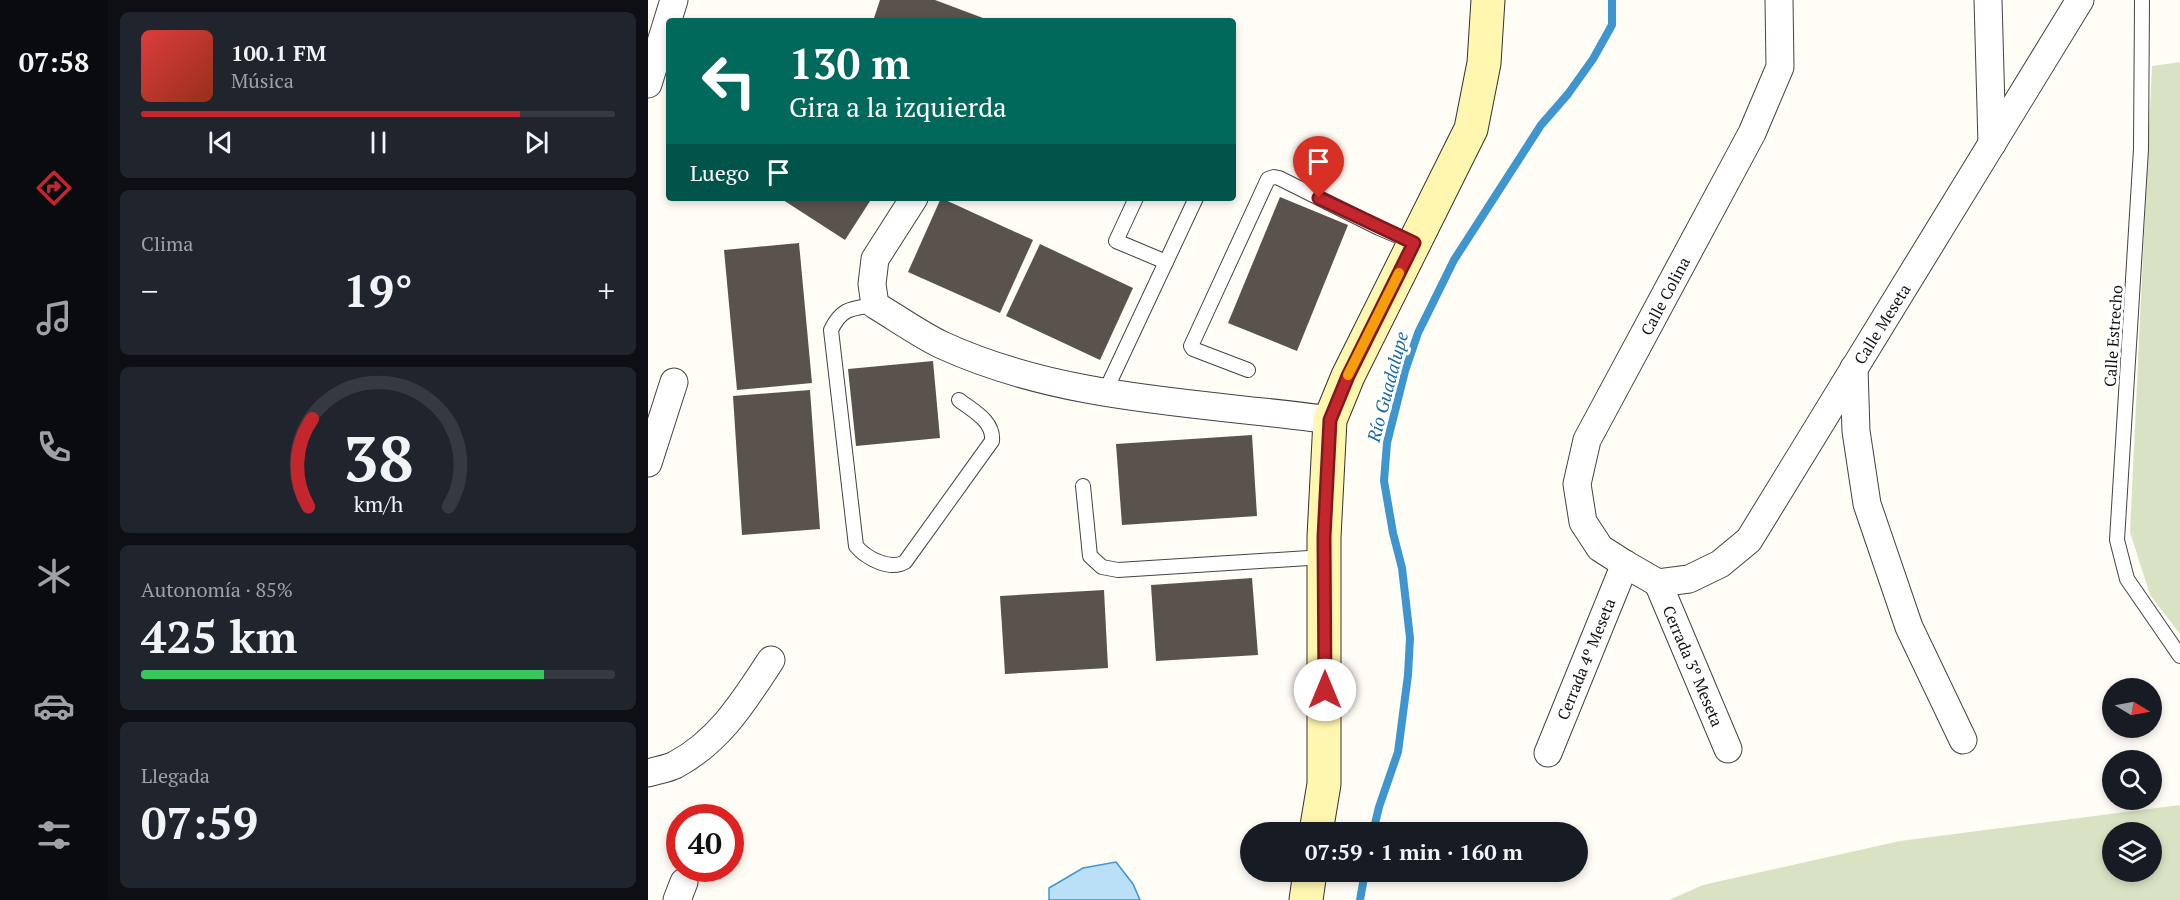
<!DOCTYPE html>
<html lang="es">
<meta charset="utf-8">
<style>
body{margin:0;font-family:"PT Serif",serif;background:#20242c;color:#f1f3f6;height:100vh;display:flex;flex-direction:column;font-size:22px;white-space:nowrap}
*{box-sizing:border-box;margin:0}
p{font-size:20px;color:#9ea1a6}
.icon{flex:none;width:33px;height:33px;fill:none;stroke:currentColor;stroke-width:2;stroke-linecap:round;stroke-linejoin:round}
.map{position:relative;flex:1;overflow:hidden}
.sheet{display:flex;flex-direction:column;gap:12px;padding:12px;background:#0d0f14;width:540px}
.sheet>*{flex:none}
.guide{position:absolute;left:18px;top:18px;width:570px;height:183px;border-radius:6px;box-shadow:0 3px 9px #0003;background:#00695c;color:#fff;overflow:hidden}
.needle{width:39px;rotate:100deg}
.tools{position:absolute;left:1454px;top:678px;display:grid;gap:12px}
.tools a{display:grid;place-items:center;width:60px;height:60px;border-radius:50%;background:#171b24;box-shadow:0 3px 9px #0003;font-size:30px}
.speed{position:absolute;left:18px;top:804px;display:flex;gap:12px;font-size:30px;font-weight:700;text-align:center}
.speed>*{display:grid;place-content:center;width:78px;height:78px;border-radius:50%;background:#171b24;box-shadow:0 3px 9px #0003;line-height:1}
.speed .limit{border:9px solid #d22;background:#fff;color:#111}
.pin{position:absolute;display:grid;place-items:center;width:51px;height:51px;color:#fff;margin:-62px -26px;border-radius:50% 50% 50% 0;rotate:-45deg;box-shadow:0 0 6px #0007}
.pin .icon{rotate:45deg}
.me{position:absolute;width:66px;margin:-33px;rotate:0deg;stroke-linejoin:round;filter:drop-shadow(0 0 4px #0008)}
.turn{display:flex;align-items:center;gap:21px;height:126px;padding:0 24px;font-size:27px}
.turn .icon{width:78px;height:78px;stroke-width:2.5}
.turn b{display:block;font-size:42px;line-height:51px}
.then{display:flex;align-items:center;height:57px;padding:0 24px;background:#0003;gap:12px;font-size:22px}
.big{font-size:45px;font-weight:600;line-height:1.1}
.sheet .card{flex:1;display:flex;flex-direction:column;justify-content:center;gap:9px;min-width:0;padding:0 21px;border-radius:9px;background:#20242c}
.sheet .dial{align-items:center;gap:0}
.dial svg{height:156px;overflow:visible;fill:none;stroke:#363941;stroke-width:7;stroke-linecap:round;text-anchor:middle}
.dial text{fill:#f1f3f6;stroke:none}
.song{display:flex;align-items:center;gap:18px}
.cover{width:72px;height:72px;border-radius:9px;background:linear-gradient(135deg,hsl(0 70% 55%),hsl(10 70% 35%))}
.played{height:6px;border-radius:3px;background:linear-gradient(90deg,#c4262e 80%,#363941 80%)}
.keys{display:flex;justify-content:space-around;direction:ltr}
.heat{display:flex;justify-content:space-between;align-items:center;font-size:33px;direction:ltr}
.charge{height:9px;border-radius:4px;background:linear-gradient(90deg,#34c759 85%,#363941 0)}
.trip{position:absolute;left:592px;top:822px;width:348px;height:60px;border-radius:30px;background:#171b24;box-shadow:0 3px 9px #0003;font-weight:600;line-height:60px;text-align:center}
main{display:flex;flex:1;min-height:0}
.tab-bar{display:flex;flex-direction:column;width:108px;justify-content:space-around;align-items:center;background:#090b0e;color:#9ea1a6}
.tab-bar .icon{width:42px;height:42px}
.tab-bar .active{color:#c4262e}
.tab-bar b{font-size:27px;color:#f1f3f6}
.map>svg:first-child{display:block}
.cemetery{fill:#d9e3c4;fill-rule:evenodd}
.water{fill:#b9e0f7;stroke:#3f96cf;stroke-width:1.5}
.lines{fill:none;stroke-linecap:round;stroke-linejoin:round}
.stream{stroke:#3f96cf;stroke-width:8}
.building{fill:#5a524d}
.lane-casing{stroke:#444;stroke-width:16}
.street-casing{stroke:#444;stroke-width:29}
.secondary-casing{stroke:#333;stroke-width:35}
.lane{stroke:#fff;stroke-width:14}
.street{stroke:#fff;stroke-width:27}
.secondary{stroke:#fff6b0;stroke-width:33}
.route-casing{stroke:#7f191e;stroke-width:15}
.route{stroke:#c4262e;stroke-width:10}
.slow{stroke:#f59e0b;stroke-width:10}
.labels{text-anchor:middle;stroke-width:6;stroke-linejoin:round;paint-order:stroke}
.street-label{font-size:16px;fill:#111;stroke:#fff}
.water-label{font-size:18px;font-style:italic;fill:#1768a6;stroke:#fff}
</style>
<main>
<nav class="tab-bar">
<b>07:58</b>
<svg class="icon active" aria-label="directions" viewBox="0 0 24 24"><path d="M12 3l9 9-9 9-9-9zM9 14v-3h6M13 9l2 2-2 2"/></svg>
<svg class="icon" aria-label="music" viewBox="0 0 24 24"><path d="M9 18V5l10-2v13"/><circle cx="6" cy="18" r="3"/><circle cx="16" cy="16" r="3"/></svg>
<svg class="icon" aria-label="phone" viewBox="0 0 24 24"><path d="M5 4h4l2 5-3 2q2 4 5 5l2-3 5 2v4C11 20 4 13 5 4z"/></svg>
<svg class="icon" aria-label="climate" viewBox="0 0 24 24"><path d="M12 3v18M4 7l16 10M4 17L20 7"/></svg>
<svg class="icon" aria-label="car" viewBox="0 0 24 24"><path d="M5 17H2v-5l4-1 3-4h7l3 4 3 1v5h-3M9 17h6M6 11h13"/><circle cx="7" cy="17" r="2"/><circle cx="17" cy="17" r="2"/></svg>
<svg class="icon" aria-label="filters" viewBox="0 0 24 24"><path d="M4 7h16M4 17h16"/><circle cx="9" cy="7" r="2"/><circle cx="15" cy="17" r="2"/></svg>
</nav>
<section class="sheet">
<div class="card">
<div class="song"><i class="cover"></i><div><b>100.1 FM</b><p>Música</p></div></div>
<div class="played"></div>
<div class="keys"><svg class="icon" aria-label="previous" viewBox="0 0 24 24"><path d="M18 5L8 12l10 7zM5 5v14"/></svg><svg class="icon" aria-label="pause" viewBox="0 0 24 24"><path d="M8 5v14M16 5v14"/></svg><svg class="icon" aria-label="next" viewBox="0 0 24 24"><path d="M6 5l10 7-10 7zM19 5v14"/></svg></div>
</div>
<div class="card"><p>Clima</p>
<div class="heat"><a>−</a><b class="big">19°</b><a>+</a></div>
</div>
<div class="card dial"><svg viewBox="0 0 100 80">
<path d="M14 69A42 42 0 1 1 86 69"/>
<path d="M14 69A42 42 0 0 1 16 24" stroke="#c4262e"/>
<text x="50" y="56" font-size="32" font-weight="700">38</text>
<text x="50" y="72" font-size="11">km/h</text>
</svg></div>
<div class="card"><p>Autonomía · 85%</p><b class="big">425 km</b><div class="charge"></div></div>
<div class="card"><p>Llegada</p><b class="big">07:59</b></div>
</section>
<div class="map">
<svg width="1532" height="900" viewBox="0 0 1532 900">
<rect width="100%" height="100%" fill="#fffdf5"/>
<g class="cemetery">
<polygon points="1532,62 1532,634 1502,595 1482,532 1504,66"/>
<path d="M1532 805V900H1021L1055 885 1252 841ZM1464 832H1503V872H1464Z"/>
</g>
<polygon class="water" points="468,862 485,884 492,900 401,900 401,888 435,868"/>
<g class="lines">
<g class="stream">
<polyline points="725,832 731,807 750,752 760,675 762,638 754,568 745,533 736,481 739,443 757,371 770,333 806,260 893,125 920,94 945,59 964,25 964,0"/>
<polyline points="712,900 717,872"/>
</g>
</g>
<g class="building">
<polygon points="232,0 287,0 343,21 225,21"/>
<polygon points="632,197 700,225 649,351 580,323"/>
<polygon points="132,198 224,198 197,240"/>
<polygon points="293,198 385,240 352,313 260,272"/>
<polygon points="151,243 164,383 89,390 76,250"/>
<polygon points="392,244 485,288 452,360 358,316"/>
<polygon points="285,361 292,438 208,446 200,369"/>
<polygon points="162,390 172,529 94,535 85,396"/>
<polygon points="604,435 609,516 474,525 468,444"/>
<polygon points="604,578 610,655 508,661 503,585"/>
<polygon points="456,590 460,668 357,674 352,596"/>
</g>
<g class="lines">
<defs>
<g id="lane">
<polyline points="1494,0 1493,149 1469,540 1479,579 1532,656"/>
<polyline points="488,198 468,241 518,262"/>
<path d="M227 305C204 309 194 307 183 330L208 546C218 558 242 571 257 562L344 441C346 421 325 411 311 400"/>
<polyline points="600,370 545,349 543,346 620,179 626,177 631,178 731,228 766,243"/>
<polyline points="457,392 548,198"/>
<polyline points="435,486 442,556 454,567 470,570 676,557"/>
</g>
<g id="street">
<polyline points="1131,0 1132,67 1104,133 939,440 929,484 935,522 952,548 977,564 1010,583 1041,579 1072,564 1101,540 1432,0"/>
<polyline points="1340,0 1344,144"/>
<polyline points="0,84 26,0"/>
<path d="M266 198 227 259 224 284 227 305C249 318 271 334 294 345 416 401 552 402 682 420"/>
<polyline points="1206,368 1208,431 1219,504 1261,627 1315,740"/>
<polyline points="0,463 26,382"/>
<polyline points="1010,583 1080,749"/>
<polyline points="900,753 977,564"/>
<path d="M0 773C9 770 19 769 27 765 72 741 96 701 123 660"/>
<polyline points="29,900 36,882"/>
</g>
<g id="secondary">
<polyline points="668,832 676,784 676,537 682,420 700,376 823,129 836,63 840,0"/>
<polyline points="658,900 662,872"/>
</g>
</defs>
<use href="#lane" class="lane-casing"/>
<use href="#street" class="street-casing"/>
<use href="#secondary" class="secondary-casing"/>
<use href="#lane" class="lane"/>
<use href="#street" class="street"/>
<use href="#secondary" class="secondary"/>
</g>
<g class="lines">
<defs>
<polyline id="route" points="671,198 766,243 700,376 682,420 676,537 677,690"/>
</defs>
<use href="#route" class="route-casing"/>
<use href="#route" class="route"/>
<polyline class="slow" points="700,375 751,273"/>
</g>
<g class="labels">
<g class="street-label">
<text transform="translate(1017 296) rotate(-62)" y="6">Calle Colina</text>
<text transform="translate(1234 324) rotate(-58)" y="6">Calle Meseta</text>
<text transform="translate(1465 336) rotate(-86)" y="6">Calle Estrecho</text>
<text transform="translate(938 659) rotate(-68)" y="6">Cerrada 4º Meseta</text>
<text transform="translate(1045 666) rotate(67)" y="6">Cerrada 3º Meseta</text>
</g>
<g class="water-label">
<text transform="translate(740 387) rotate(-75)" y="6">Río Guadalupe</text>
</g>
</g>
</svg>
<div class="tools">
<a><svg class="needle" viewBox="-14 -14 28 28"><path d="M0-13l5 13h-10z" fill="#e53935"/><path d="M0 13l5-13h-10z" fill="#9ea1a6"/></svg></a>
<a><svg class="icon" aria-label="search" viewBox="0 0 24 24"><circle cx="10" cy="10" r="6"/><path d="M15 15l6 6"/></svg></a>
<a><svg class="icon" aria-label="layers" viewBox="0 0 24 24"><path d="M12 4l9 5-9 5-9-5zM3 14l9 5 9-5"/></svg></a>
</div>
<div class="speed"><div class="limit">40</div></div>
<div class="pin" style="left:671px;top:198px;background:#d93025"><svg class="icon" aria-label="arrive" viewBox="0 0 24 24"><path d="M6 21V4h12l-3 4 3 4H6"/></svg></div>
<svg class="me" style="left:677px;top:690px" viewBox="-20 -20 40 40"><circle r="19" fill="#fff"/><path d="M0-13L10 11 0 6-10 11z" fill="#c4262e"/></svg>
<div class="trip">07:59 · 1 min · 160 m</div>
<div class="guide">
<div class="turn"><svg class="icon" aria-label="left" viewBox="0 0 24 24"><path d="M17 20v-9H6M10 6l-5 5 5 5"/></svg><div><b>130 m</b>Gira a la izquierda</div></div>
<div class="then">Luego<svg class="icon" aria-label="arrive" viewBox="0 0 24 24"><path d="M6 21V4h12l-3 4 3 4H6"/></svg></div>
</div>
</div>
</main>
